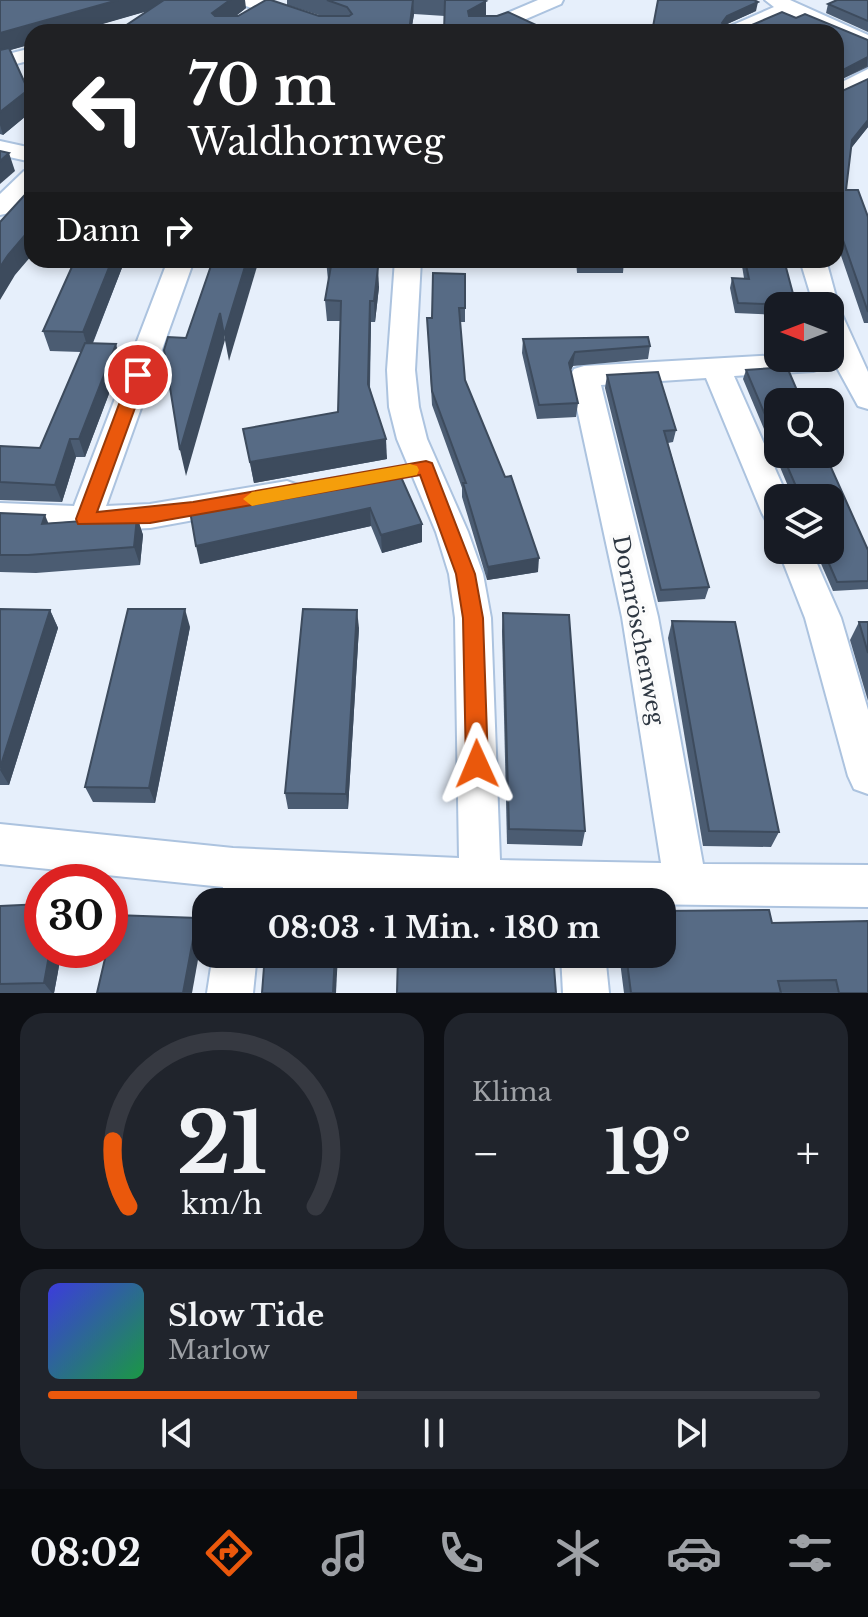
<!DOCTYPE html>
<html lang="de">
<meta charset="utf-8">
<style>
body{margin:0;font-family:"Libre Baskerville",serif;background:#20242c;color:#f1f3f6;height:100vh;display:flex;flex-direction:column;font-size:30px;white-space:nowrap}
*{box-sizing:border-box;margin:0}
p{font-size:26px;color:#9ea1a6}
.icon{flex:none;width:44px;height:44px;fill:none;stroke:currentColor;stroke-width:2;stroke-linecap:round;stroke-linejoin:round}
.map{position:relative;height:993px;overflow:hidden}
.sheet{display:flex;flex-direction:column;gap:20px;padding:20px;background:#0d0f14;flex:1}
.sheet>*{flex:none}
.banner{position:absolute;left:24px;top:24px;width:820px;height:244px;border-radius:24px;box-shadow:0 4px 12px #0003;background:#202124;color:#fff;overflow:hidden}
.needle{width:52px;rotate:270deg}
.buttons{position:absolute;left:764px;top:292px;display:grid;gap:16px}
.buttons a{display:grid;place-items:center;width:80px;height:80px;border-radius:16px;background:#171b24;box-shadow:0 4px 12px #0003;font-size:40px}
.speed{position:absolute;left:24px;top:864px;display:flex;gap:16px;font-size:40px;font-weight:700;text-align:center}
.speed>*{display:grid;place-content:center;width:104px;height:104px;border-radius:50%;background:#171b24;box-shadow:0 4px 12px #0003;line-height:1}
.speed .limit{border:12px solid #d22;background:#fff;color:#111}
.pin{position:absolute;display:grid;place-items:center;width:68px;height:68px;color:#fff;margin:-34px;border:4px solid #fff;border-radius:50%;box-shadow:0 2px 8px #0007}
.me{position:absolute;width:88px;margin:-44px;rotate:359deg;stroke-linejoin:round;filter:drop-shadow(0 0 6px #0008)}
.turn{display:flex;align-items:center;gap:28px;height:168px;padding:0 32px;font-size:36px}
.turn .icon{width:104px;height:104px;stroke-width:2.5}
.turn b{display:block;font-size:56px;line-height:68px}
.then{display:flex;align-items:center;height:76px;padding:0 32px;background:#0003;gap:16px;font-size:30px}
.big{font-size:60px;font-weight:800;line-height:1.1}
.sheet .card{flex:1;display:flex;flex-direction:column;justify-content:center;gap:12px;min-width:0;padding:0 28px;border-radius:24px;background:#20242c}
.sheet .dial{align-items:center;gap:0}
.dial svg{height:208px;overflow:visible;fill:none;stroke:#363941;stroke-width:7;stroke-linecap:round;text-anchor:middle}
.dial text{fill:#f1f3f6;stroke:none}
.song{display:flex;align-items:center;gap:24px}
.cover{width:96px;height:96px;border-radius:12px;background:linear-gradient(135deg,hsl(240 70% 55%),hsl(140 70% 35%))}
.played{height:8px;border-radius:4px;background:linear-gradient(90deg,#ea580c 40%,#363941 40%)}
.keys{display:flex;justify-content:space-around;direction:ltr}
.heat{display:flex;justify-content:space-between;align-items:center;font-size:44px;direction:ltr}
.sheet .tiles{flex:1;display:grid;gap:20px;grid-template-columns:1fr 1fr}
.card:last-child{grid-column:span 2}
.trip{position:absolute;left:192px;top:888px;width:484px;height:80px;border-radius:24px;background:#171b24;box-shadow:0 4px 12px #0003;font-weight:800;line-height:80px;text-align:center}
.dock{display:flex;height:128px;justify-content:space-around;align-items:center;background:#090b0e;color:#9ea1a6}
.dock .icon{width:56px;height:56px}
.dock .on{color:#ea580c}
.dock b{font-size:36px;color:#f1f3f6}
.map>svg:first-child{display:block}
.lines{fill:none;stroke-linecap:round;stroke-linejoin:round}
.street-casing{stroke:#acc3df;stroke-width:4}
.street{fill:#fff;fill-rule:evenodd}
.wall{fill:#4b5c72}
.shaded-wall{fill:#3d4b5d}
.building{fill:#576b85;stroke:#3d4b5d;stroke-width:2}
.route{fill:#ea580c;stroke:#983908;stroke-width:2}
.slow{fill:#f59e0b}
.labels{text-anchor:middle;stroke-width:8;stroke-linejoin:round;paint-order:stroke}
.street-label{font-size:22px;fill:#2e3742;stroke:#fbfbfb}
</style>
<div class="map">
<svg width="868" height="993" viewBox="0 0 868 993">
<rect width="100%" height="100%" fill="#e6effb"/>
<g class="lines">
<defs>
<g id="street">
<polygon points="238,0 265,0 347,28 350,32 321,32 240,4"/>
<polygon points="538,0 563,0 561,4 496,32 469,32 472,28"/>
<polygon points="765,0 790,0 868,35 868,48 789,14 749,32 723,32 726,28 774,7"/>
<polygon points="32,48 32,60 0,68 0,56"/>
<polygon points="868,69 868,84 836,100 836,85"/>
<polygon points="0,141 32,148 32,162 0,155"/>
<polygon points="32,169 32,189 9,213 0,215 0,194 24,171"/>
<polygon points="168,260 194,260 106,506 150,504 287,481 298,485 303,493 298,501 150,528 85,531 0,527 0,503 74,506"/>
<polygon points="395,260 421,260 415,370 419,407 427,439 468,532 483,574 491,618 500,860 661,863 622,617 570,376 574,369 584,366 778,355 778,358 830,358 830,306 814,306 800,260 826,260 839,308 868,372 868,409 858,406 835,364 813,371 734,376 788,498 778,498 778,525 767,522 762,513 706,378 601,385 658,617 703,864 868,865 868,907 480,902 265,890 263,902 221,902 223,887 0,864 0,824 233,848 459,858 455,618 449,574 436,532 397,439 389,407 387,370"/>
<polygon points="778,549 811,550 841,618 868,710 868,794 854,789 848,776 805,618"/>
<polygon points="213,954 257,954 253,993 207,993"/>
<polygon points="561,954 605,954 609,993 563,993"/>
</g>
</defs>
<use href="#street" class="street-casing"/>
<use href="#street" class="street"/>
</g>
<g class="wall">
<polygon points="0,0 246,8 236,16 322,16 287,5 287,0 483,0 486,16 536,25 536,32 444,32 445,16 414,14 411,32 116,32 147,11 10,50 32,104 32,111 3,135 0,134"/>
<polygon points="868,0 868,32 826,13 828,4"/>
<polygon points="756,11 725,25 752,25 796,18 868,40 868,67 838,81 838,93 868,127 851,148 846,190 868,217 868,323 864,323 836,241 836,32 652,32"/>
<polygon points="75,260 125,260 93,343 121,362 85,457 76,457 62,502 0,500 0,446 40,448 81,352 50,351 43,331"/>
<polygon points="326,260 361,260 360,267 379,287 375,322 371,322 370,388 387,459 254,483 243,429 338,412 340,321 327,321 325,300 329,280 328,280"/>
<polygon points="576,260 624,260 623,273 577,273"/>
<polygon points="741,260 784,260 796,306 778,306 778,315 735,313 730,288 732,278 744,278"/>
<polygon points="433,273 465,308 465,322 460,322 465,380 538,572 487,580 462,497 462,488 432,405 427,318 432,318"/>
<polygon points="523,339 650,346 648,359 573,366 570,371 578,403 576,417 537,419 522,353"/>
<polygon points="746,370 778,402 778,454 825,454 868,550 868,589 833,591 815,550 830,550 830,498 793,498 743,379"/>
<polygon points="607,375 676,430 673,442 668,443 709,587 705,599 658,602 605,388"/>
<polygon points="397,468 422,542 382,553 371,526 200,564 257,498"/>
<polygon points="0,513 48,523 137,517 143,535 140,565 36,573 0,572"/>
<polygon points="0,609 50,610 58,628 9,785 0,785"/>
<polygon points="503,613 585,831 582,846 507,844 502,631"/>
<polygon points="672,621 779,832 771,847 703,846 668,638"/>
<polygon points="859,622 868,622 868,701 850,640"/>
<polygon points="190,627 155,803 93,802 85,787"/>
<polygon points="359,628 348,809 288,809 285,793"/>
<polygon points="0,906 62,950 54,993 0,993"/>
<polygon points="772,923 868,993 624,993 619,954 662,954"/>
</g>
<g class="shaded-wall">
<polygon points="118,0 186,0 75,32 32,32 32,44 0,53 0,33"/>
<polygon points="230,0 245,0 246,8 215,32 212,13"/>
<polygon points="413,0 414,14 411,32 409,32"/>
<polygon points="486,1 486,20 468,29 468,11"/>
<polygon points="758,2 756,11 725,25 722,23 727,16"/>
<polygon points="536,25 536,32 520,32"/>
<polygon points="868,57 867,66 836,82 837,73"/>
<polygon points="28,90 32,104 32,111 3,135 0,125 0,112"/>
<polygon points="868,120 868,127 849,151 852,140"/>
<polygon points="9,153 15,171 0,184 0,161"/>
<polygon points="32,227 32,255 15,275 0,300 0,267 8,255"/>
<polygon points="112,260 125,260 89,352 83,332"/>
<polygon points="247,260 259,260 229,361 224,335"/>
<polygon points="378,267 379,287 375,322 374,301"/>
<polygon points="370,301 371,322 369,404 368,384"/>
<polygon points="220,313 225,340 186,476 180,450"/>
<polygon points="116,344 121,362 85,457 79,439"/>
<polygon points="575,352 573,366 567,377 569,363"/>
<polygon points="70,439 76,457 62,502 55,485"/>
<polygon points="386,439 387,459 254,483 250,462"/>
<polygon points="370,508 371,526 200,564 196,546"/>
<polygon points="45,515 52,532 42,524"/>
<polygon points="137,517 143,535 140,565 134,547"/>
<polygon points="422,524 422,542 382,553 381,535"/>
<polygon points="539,558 538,572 487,580 488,567"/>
<polygon points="185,609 190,627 155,803 149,788"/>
<polygon points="50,610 58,628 9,785 0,770"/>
<polygon points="357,610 359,628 348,809 346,794"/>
<polygon points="197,918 203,932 192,993 183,993"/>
<polygon points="50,950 62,950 54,993 52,993 44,983"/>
<polygon points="335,954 338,954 336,993 333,993"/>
</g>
<g class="building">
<polygon points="0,0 118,0 0,33"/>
<polygon points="164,0 230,0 212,13 215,16 238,16 266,0 271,0 319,16 349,16 352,14 347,7 327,0 413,0 409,32 116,32"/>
<polygon points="445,0 483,0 486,1 468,11 469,16 497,16 508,12 536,25 520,32 444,32"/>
<polygon points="658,0 754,0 758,2 727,16 722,23 725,26 752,25 782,12 796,18 805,14 868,40 868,57 837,73 838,93 868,79 868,120 852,140 846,190 858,190 868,217 868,312 836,220 836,32 652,32"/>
<polygon points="837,0 868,0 868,21 828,4"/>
<polygon points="9,48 28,90 0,112 0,50"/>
<polygon points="0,151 9,153 0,161"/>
<polygon points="32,187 32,227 8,255 0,267 0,222"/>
<polygon points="75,260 112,260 83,332 43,331"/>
<polygon points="213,260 247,260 224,335 220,313 180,450 164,350 168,337 186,338"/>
<polygon points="332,260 357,260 356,267 378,267 374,301 370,301 368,384 386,439 250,462 243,429 338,412 341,301 325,300"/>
<polygon points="578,260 624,260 625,262 579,262"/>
<polygon points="745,260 784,260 796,305 738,303 732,278 749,279"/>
<polygon points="433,273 465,274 465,308 459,308 465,380 505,477 511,476 539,558 488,567 463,483 466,483 432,391 427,318 432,318"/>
<polygon points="648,337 650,346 575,352 569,363 578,403 539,405 523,339"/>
<polygon points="85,343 116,344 79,439 70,439 55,485 0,482 0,446 40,448"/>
<polygon points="787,367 802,402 778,402 778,445 746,370"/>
<polygon points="658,372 676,430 664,431 709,587 661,590 607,375"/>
<polygon points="782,454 825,454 868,550 868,581 837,582 823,550 830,550 830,498 801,498"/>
<polygon points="397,468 422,524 381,535 370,508 196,546 190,511 257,498 256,493"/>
<polygon points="0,513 45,515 42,524 137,517 134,547 28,555 0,555"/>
<polygon points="0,609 50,610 0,768"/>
<polygon points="128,609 185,609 149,788 85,787"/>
<polygon points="303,609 357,610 346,794 285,793"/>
<polygon points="503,613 569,615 585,831 509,829"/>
<polygon points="672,621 735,622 779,832 709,831"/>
<polygon points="859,622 868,622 868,653"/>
<rect x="270" y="900" width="68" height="2"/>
<polygon points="42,904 42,950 50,950 44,983 0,984 0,906"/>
<polygon points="769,910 772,923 868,921 868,993 839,993 836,980 778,981 781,993 631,993 626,954 662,954 662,911"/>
<polygon points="115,915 197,918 183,993 97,993 107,950 110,950 110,936"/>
<polygon points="265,954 335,954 333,993 262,993"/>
<polygon points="398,954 553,954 556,993 397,993"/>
</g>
<polygon class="route" points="138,370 147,375 97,512 193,502 426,461 432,463 475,574 483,618 488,764 485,772 477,774 469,772 466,764 463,618 456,574 420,475 150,523 78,524 76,519 130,375"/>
<polygon class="slow" points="410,464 417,466 419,470 417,475 252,506 243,499 252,492"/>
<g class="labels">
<g class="street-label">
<text transform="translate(639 630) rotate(79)" y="8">Dornröschenweg</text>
</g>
</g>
</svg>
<div class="buttons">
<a><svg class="needle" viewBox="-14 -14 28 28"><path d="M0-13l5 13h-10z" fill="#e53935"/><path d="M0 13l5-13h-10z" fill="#9ea1a6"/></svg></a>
<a><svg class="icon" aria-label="search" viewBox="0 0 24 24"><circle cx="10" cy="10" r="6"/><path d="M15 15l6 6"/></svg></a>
<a><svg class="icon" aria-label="layers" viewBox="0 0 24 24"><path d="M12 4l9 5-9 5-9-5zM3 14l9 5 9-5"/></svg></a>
</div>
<div class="speed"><div class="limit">30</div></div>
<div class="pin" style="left:138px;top:375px;background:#d93025"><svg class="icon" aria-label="arrive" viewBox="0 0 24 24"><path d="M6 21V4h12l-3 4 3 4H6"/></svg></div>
<svg class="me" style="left:477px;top:764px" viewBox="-20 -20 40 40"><path d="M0-17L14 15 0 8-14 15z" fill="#ea580c" stroke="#fff" stroke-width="4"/></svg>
<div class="trip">08:03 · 1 Min. · 180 m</div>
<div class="banner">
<div class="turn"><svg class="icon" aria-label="left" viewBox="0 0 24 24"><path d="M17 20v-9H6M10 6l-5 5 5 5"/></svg><div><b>70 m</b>Waldhornweg</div></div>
<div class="then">Dann<svg class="icon" aria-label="right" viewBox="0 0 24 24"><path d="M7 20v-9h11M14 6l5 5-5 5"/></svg></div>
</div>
</div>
<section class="sheet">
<div class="tiles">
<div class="card dial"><svg viewBox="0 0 100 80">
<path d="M14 69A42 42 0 1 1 86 69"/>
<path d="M14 69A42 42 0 0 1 8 44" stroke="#ea580c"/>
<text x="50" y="56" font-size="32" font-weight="700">21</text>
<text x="50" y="72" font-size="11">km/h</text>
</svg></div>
<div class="card"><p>Klima</p>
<div class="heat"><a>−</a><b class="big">19°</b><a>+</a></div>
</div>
<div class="card">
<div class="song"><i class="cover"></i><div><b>Slow Tide</b><p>Marlow</p></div></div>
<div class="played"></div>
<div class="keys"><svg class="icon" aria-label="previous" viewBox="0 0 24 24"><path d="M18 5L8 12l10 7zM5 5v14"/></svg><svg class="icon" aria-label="pause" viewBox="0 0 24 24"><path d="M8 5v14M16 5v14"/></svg><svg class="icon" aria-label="next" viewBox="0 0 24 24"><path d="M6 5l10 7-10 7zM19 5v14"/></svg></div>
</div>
</div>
</section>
<nav class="dock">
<b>08:02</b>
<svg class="icon on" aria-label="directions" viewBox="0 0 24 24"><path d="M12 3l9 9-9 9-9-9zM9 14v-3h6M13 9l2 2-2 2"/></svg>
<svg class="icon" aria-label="music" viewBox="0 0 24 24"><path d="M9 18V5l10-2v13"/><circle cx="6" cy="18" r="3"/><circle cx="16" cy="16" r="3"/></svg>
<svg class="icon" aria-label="phone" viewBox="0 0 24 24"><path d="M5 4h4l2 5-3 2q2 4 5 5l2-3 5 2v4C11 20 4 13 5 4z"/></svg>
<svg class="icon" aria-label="climate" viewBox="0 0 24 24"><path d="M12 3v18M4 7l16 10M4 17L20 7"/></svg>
<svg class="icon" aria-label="car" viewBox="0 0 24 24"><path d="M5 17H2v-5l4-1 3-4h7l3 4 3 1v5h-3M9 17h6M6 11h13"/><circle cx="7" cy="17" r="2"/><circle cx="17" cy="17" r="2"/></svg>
<svg class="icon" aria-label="filters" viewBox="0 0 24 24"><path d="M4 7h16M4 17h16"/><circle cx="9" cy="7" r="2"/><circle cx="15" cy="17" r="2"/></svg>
</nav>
